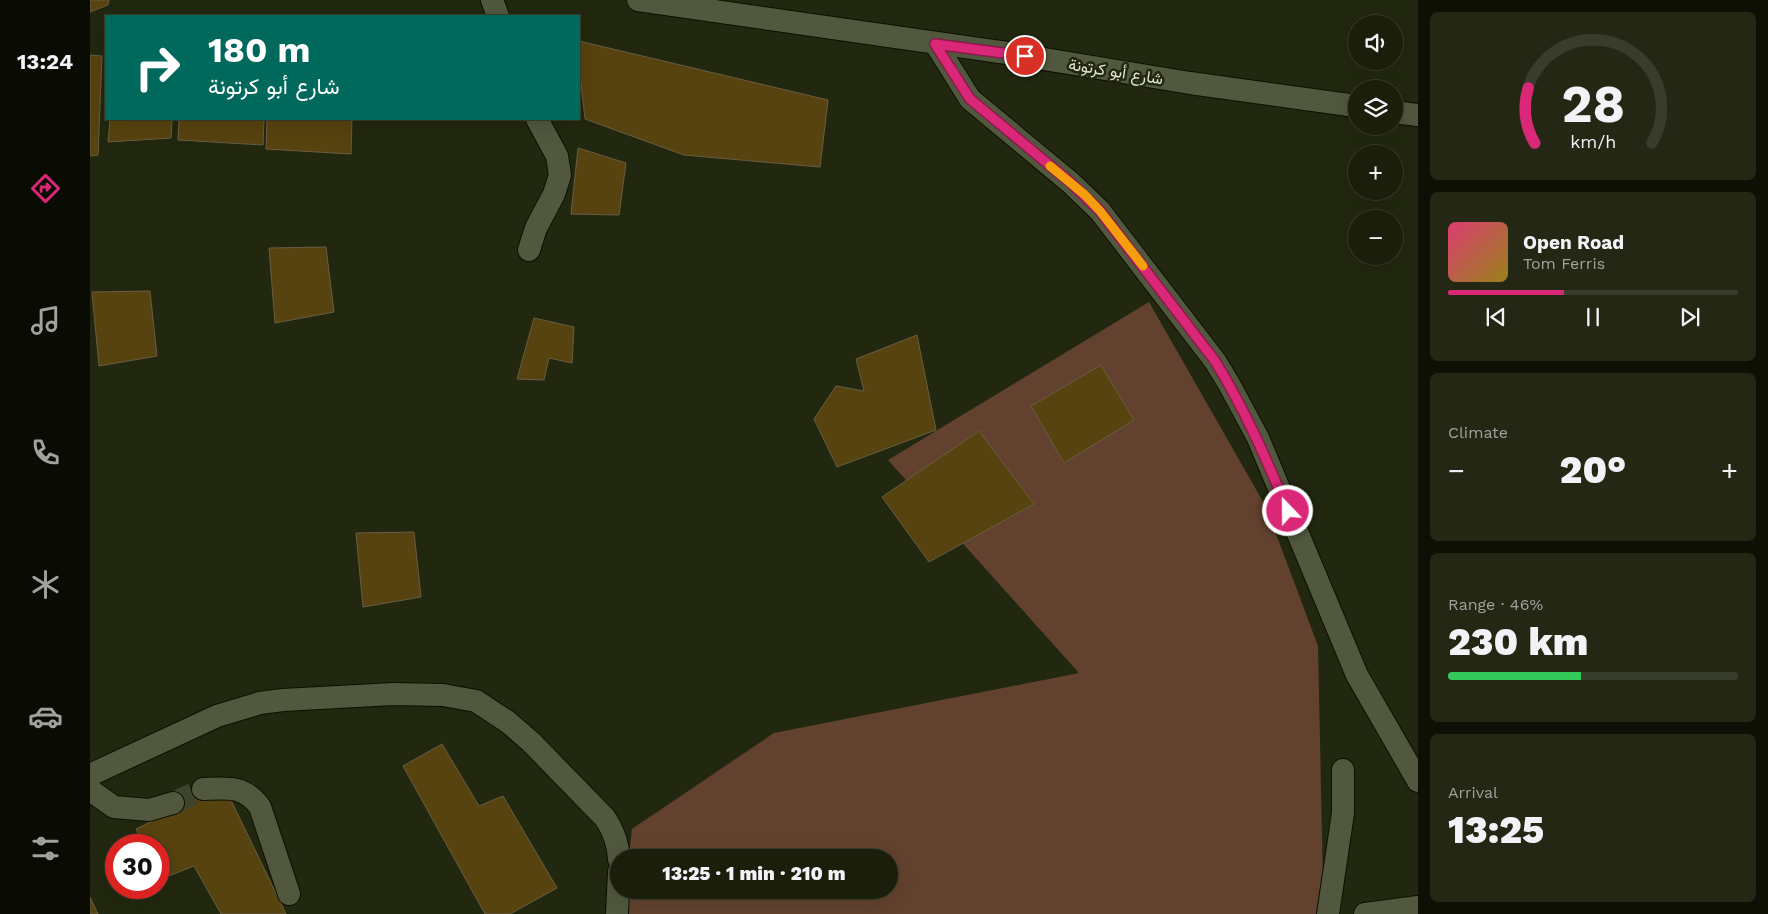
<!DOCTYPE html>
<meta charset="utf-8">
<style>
body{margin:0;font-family:"Work Sans",Vazirmatn,sans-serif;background:#232714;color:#f1f3f6;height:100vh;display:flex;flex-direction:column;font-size:19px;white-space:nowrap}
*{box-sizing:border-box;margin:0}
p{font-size:16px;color:#9fa29d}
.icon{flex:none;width:28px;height:28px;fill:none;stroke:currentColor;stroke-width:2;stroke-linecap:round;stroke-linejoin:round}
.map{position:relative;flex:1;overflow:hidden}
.side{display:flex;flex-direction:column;gap:12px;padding:12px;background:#0e1006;width:350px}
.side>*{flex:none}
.top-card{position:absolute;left:15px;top:15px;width:475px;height:105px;border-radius:0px;box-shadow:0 5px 20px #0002,0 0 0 1px #383c2c;background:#00695c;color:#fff;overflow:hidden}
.controls{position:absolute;left:1258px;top:15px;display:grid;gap:10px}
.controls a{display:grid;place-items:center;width:55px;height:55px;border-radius:50%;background:#1a1e0b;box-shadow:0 5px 20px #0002,0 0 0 1px #383c2c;font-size:25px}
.speed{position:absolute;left:15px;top:834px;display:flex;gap:10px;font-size:25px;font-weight:700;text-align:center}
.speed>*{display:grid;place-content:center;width:65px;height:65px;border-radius:50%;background:#1a1e0b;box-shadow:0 5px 20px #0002,0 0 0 1px #383c2c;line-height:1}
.speed .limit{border:8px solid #d22;background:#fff;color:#111}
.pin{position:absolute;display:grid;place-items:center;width:42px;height:42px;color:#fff;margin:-21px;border:2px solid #fff;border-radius:50%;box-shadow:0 1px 5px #0007}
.me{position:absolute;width:55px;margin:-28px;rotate:338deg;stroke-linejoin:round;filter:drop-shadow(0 0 4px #0008)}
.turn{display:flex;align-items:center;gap:18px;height:105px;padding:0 20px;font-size:22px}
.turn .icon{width:65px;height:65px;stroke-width:2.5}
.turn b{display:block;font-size:35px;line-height:42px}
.big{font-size:38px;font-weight:800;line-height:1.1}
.side .tile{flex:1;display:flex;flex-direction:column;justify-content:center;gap:8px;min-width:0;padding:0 18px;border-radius:8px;background:#232714}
.side .dial{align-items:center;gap:0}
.dial svg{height:130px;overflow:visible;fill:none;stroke:#383c2c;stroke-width:7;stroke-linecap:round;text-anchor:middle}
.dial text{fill:#f1f3f6;stroke:none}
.song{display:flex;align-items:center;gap:15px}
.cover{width:60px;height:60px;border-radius:8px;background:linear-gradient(135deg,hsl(340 70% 55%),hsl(50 70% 35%))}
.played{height:5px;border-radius:2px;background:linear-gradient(90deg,#db2777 40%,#383c2c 40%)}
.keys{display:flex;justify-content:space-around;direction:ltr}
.heat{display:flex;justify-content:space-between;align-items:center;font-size:28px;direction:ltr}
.charge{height:8px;border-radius:4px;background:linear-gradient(90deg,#34c759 46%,#383c2c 0)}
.trip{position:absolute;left:520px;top:849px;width:288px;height:50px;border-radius:25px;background:#1a1e0b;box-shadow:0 5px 20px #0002,0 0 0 1px #383c2c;font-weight:800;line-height:50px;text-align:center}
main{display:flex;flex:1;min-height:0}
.tab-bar{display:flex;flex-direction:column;width:90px;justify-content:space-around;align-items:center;background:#0a0c04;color:#9fa29d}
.tab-bar .icon{width:35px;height:35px}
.tab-bar .active{color:#db2777}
.tab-bar b{font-size:22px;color:#f1f3f6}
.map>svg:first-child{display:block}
.green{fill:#62422e}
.building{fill:#57430f;stroke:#695d43}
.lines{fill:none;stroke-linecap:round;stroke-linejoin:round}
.minor-tunnel{stroke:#3f442d;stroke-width:22;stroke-dasharray:22 11;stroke-linecap:butt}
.minor-casing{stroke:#0b1000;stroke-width:24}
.minor{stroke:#51583e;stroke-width:22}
.route-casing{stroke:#8e194d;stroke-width:12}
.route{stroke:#db2777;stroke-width:9}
.slow{stroke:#f59e0b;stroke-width:9}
.labels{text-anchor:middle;stroke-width:5;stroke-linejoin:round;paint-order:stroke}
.street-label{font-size:16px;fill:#e2e6d7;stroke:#22280f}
</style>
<main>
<nav class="tab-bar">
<b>13:24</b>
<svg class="icon active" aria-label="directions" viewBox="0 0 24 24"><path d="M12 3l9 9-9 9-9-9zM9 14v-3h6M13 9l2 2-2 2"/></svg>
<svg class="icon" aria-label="music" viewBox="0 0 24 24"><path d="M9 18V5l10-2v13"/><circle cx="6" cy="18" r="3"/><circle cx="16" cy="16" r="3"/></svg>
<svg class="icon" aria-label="phone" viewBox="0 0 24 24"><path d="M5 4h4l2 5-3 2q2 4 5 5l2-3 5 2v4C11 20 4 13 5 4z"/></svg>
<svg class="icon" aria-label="climate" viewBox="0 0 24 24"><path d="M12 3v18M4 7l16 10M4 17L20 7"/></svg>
<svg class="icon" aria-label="car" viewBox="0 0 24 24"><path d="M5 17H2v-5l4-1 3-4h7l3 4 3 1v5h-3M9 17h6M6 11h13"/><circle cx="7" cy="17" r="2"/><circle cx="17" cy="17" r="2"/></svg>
<svg class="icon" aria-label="filters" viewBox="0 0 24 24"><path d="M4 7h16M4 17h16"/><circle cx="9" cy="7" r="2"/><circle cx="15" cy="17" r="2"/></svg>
</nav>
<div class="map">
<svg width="1328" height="914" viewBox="0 0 1328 914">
<rect width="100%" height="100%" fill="#22280f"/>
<polygon class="green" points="1059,302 1176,507 1228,646 1233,883 1226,914 535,914 537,890 799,890 799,858 539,857 542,829 684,733 989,673 798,460"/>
<g class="building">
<polygon points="0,0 19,0 18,5 0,12"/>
<polygon points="489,41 738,100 730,167 594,155 495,119 489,66"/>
<polygon points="0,55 12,56 8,155 0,156"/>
<polygon points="20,119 82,119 81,138 18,142"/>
<polygon points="89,119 174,119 173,145 88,140"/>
<polygon points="177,119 262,119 261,154 176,149"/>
<polygon points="488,148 536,163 529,215 481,214"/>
<polygon points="236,247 244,312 185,323 179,248"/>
<polygon points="60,291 67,356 9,366 2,292"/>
<polygon points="444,318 484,327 482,363 459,358 454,380 427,379"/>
<polygon points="827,335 846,430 747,467 724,419 746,386 774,391 766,359"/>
<polygon points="1011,365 1044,420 974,463 941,406"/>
<polygon points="889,431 944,504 839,562 792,497"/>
<polygon points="324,532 331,597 273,607 266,533"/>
<polygon points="352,744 389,806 413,796 467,888 420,914 395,914 313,766"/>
<polygon points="137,792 196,914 131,914 104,866 71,879 69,875 69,845 54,845 46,829 108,798"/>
<polygon points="0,897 8,914 0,914"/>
</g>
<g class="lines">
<polyline class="minor-tunnel" points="83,803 113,789"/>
<defs>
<g id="minor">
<polyline points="402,0 408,16"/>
<polyline points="548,0 917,53 1100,83 1266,106"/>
<polyline points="845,43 880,99 981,183 1010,211 1125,361 1139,384 1168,438 1267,675 1328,781"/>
<polyline points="1304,112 1328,115"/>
<polyline points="439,250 446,228 464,194 470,175 467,156 447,119"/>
<path d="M0 775 127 716 170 703 193 700 303 694 353 695 386 701 418 722 441 742 515 818C524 831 528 843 529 859"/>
<path d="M113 789C137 788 154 785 170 807L199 894"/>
<polyline points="0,790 24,807 59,810 83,803"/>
<polyline points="527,914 529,872"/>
<polyline points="1238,914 1253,813 1253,770"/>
<polyline points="1275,914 1328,907"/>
</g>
</defs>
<use href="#minor" class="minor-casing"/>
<use href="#minor" class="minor"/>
</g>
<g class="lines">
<defs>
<path id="route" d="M935 56 845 44 880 99 981 183 1010 211 1125 361C1155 410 1176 458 1198 511"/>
</defs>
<use href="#route" class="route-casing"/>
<use href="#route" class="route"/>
<polyline class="slow" points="960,166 995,195 1010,211 1053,266"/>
</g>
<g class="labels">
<g class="street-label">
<text transform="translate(1026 71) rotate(9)" y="6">شارع أبو كرتونة</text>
</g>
</g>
</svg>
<div class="controls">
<a><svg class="icon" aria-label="sound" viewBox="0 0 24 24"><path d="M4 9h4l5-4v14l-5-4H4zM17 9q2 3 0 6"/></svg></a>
<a><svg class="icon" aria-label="layers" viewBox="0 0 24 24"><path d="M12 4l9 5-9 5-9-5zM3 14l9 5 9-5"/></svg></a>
<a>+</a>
<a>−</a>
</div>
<div class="speed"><div class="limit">30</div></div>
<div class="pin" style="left:935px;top:56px;background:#d93025"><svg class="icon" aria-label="arrive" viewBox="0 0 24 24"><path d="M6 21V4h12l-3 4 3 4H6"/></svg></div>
<svg class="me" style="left:1198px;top:511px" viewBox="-20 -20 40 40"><circle r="17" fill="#db2777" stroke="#fff" stroke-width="3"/><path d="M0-11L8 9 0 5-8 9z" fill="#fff"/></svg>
<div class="trip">13:25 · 1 min · 210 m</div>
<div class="top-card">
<div class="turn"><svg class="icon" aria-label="right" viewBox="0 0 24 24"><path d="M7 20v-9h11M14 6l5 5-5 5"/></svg><div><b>180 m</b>شارع أبو كرتونة</div></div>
</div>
</div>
<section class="side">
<div class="tile dial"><svg viewBox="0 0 100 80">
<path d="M14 69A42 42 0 1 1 86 69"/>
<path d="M14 69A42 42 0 0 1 10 35" stroke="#db2777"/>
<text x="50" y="56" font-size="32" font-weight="700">28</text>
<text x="50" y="72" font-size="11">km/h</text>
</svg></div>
<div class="tile">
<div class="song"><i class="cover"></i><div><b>Open Road</b><p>Tom Ferris</p></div></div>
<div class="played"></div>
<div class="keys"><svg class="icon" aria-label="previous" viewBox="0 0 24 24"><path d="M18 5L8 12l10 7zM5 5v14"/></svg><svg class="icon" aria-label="pause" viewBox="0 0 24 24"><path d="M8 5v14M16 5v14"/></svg><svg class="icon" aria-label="next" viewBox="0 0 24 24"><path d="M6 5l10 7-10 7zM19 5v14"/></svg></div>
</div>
<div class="tile"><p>Climate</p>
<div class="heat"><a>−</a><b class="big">20°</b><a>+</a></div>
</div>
<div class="tile"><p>Range · 46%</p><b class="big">230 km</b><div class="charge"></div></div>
<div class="tile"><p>Arrival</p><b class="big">13:25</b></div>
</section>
</main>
